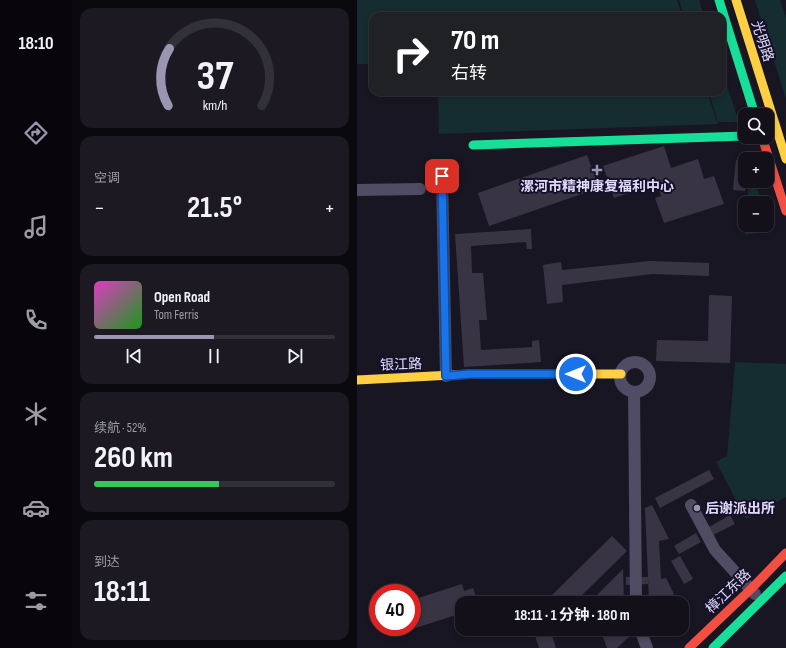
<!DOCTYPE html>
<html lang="zh">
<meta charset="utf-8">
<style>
body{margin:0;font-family:"Sofia Sans Condensed","Noto Sans SC",sans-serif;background:#1c1923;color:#f1f3f6;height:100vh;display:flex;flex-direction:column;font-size:15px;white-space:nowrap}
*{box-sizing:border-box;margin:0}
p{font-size:13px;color:#9d9da2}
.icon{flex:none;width:22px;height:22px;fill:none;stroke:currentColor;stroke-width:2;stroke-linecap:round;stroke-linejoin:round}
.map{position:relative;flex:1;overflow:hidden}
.sheet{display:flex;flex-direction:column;gap:8px;padding:8px;background:#0a090e;width:285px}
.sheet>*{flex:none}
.top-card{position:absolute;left:12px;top:12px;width:357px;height:84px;border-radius:12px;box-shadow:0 2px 6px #0003,0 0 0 1px #323039;background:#202124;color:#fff;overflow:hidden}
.buttons{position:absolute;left:381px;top:108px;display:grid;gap:8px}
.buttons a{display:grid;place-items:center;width:36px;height:36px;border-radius:8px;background:#13101a;box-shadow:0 2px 6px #0003,0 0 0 1px #323039;font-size:20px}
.speed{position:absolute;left:12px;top:584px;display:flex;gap:8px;font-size:20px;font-weight:700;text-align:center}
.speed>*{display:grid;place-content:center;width:52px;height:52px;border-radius:50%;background:#13101a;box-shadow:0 2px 6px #0003,0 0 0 1px #323039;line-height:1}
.speed .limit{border:6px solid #d22;background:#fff;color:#111}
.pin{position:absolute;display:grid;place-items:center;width:34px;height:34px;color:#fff;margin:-17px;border-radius:8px;box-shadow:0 2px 6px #0006}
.me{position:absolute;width:44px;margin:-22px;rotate:270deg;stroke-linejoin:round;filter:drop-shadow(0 0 3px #0008)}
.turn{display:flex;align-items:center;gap:14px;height:84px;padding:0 16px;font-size:18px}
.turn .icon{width:52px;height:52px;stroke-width:2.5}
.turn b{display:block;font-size:28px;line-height:34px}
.big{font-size:30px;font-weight:700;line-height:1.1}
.sheet .widget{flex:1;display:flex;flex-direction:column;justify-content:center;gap:6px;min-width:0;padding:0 14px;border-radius:12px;background:#1c1923}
.sheet .dial{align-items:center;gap:0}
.dial svg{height:104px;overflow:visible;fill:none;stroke:#323039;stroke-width:7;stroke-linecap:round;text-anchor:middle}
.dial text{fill:#f1f3f6;stroke:none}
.song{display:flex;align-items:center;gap:12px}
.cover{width:48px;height:48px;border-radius:6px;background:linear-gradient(135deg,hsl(310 70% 55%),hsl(120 70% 35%))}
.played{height:4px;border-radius:2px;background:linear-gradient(90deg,#9a95b1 50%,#323039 50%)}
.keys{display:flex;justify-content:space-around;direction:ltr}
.heat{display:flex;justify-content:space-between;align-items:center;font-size:22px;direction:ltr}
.charge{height:6px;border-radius:3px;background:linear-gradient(90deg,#34c759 52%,#323039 0)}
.trip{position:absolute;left:98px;top:596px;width:234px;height:40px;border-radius:12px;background:#13101a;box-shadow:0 2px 6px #0003,0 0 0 1px #323039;font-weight:700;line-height:40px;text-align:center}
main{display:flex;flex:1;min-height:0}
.tab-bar{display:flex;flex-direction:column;width:72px;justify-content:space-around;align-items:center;background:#08060a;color:#9d9da2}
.tab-bar .icon{width:28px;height:28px}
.tab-bar .current{color:#9a95b1}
.tab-bar b{font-size:18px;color:#f1f3f6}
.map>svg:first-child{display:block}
.green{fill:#152d30}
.building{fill:#393444}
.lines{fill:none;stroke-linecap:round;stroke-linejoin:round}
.street{stroke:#4f4c63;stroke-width:12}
.fast{stroke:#16e098;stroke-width:9}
.slow{stroke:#ffcf43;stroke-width:9}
.jam{stroke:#f24e42;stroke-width:9}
.route-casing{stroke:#114b97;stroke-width:10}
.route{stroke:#1a73e8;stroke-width:7}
.poi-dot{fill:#9a95b1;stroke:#161128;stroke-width:1.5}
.labels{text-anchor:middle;stroke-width:4;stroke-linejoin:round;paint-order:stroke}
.street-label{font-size:14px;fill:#e0dafd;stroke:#161128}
.poi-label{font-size:14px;font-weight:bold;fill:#e0dafd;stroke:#161128}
</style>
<main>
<nav class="tab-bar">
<b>18:10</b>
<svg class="icon current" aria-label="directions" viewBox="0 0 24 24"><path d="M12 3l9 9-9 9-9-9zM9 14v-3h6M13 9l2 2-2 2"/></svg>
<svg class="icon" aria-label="music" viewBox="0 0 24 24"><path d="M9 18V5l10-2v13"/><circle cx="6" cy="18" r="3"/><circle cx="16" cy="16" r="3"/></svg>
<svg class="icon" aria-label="phone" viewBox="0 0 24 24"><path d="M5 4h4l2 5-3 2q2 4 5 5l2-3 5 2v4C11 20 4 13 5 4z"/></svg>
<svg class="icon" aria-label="climate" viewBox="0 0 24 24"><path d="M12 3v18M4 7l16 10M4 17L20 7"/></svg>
<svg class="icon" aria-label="car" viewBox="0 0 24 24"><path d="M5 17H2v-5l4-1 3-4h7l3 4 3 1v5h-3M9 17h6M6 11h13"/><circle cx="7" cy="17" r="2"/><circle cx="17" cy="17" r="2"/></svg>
<svg class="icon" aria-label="filters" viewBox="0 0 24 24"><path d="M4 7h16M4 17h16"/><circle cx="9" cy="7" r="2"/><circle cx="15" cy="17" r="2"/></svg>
</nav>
<section class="sheet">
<div class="widget dial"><svg viewBox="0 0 100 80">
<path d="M14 69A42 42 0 1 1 86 69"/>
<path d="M14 69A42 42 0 0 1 15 25" stroke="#9a95b1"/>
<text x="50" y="56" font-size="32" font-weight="700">37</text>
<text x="50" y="72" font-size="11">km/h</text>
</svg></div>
<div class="widget"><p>空调</p>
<div class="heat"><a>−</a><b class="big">21.5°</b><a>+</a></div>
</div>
<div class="widget">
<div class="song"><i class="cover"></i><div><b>Open Road</b><p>Tom Ferris</p></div></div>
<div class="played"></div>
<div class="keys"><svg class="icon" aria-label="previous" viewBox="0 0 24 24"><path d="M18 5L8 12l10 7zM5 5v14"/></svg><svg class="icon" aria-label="pause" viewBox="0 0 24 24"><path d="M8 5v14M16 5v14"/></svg><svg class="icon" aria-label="next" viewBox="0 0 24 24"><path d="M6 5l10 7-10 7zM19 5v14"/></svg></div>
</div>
<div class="widget"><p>续航 · 52%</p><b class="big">260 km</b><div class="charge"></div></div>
<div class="widget"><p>到达</p><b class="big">18:11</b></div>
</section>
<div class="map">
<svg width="429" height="648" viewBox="0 0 429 648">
<rect width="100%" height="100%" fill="#191623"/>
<g class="green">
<polygon points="0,0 320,0 325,16 16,16 16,64 0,64"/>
<polygon points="322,0 342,0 347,16 327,16"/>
<polygon points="398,0 423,0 429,17 429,99"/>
<polygon points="365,71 382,122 361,122 352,92 365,92"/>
<polygon points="81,92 350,92 361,124 82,134"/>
<polygon points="392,181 398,181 405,203 390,203"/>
<polygon points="410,218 414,231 388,235 389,225 410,225"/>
<polygon points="378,362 429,364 429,497 389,519 359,462 370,456"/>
</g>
<g class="building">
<polygon points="307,146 314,168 341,159 347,179 357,176 367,204 307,223 298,198 304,196 300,184 257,198 246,166"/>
<polygon points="230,155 242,188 132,226 121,193"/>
<polygon points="379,160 388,161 388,191 376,190"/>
<polygon points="174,229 175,249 170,249 169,242 114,246 115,273 126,273 130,320 122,320 124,350 175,347 175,341 182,340 184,362 107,367 98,234"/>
<polygon points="293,261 352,263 352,276 295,274 205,285 206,302 190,304 186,265 204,262 205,270"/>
<polygon points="352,295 375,296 373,363 299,361 300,340 351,341"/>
<polygon points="352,470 357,479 303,508 298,498"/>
<polygon points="295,505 312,539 302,541 304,579 309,578 317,594 305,603 294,603 292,600 288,508"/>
<polygon points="373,515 378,524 356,535 352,527"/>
<polygon points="339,533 344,542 322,554 317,546"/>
<polygon points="255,536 270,551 217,603 187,603"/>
<polygon points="323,556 336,579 327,584 314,561"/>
<polygon points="266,569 267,603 233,603 233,602"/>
<polygon points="269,577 291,577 291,584 269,585"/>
<polygon points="105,584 107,591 116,588 121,603 105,603 105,613 40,634 37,627 55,627 55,600"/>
<polygon points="176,629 193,629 199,648 182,648"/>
<polygon points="243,629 272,629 276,633 260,648 250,648"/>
</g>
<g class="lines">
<g class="street">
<polyline points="85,176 89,376"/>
<polyline points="0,190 63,189"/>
<circle cx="278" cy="377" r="15"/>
<polyline points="277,392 279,603"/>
<polyline points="334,505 358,550 398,594"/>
<polyline points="283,629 290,648"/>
</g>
<g class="fast">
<polyline points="362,0 398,115"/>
<polyline points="116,145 388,136"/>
<polyline points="356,648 429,576"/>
</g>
<g class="slow">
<polyline points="379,0 429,159"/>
<polyline points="0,380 114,374 264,374"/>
</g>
<g class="jam">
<polyline points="405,137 429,211"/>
<polyline points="332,648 394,589 429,553"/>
</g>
</g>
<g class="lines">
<defs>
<polyline id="route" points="85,176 89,376 114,374 219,374"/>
</defs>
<use href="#route" class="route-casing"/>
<use href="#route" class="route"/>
</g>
<g class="poi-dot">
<path d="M238 164h4v4h4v4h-4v4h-4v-4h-4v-4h4z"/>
<circle cx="340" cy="508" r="4"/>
</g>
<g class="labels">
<g class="street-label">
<text transform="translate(406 41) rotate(72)" y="5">光明路</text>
<text transform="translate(44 364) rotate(-2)" y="5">银江路</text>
<text transform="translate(371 591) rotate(-44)" y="5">樟江东路</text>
</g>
<g class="poi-label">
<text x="240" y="191">漯河市精神康复福利中心</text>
<text x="348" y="513" text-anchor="start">后谢派出所</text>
</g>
</g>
</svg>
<div class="buttons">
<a><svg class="icon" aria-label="search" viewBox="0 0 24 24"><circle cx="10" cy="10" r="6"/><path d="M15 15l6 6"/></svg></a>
<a>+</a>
<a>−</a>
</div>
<div class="speed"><div class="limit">40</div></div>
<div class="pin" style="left:85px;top:176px;background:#d93025"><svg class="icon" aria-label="arrive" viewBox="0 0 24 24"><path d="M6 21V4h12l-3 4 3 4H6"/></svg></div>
<svg class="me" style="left:219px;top:374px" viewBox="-20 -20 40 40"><circle r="17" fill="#1a73e8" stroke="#fff" stroke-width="3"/><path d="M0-11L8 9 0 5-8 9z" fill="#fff"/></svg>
<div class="trip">18:11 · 1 分钟 · 180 m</div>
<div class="top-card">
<div class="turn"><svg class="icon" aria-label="right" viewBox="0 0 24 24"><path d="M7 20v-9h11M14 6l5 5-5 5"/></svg><div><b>70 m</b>右转</div></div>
</div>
</div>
</main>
